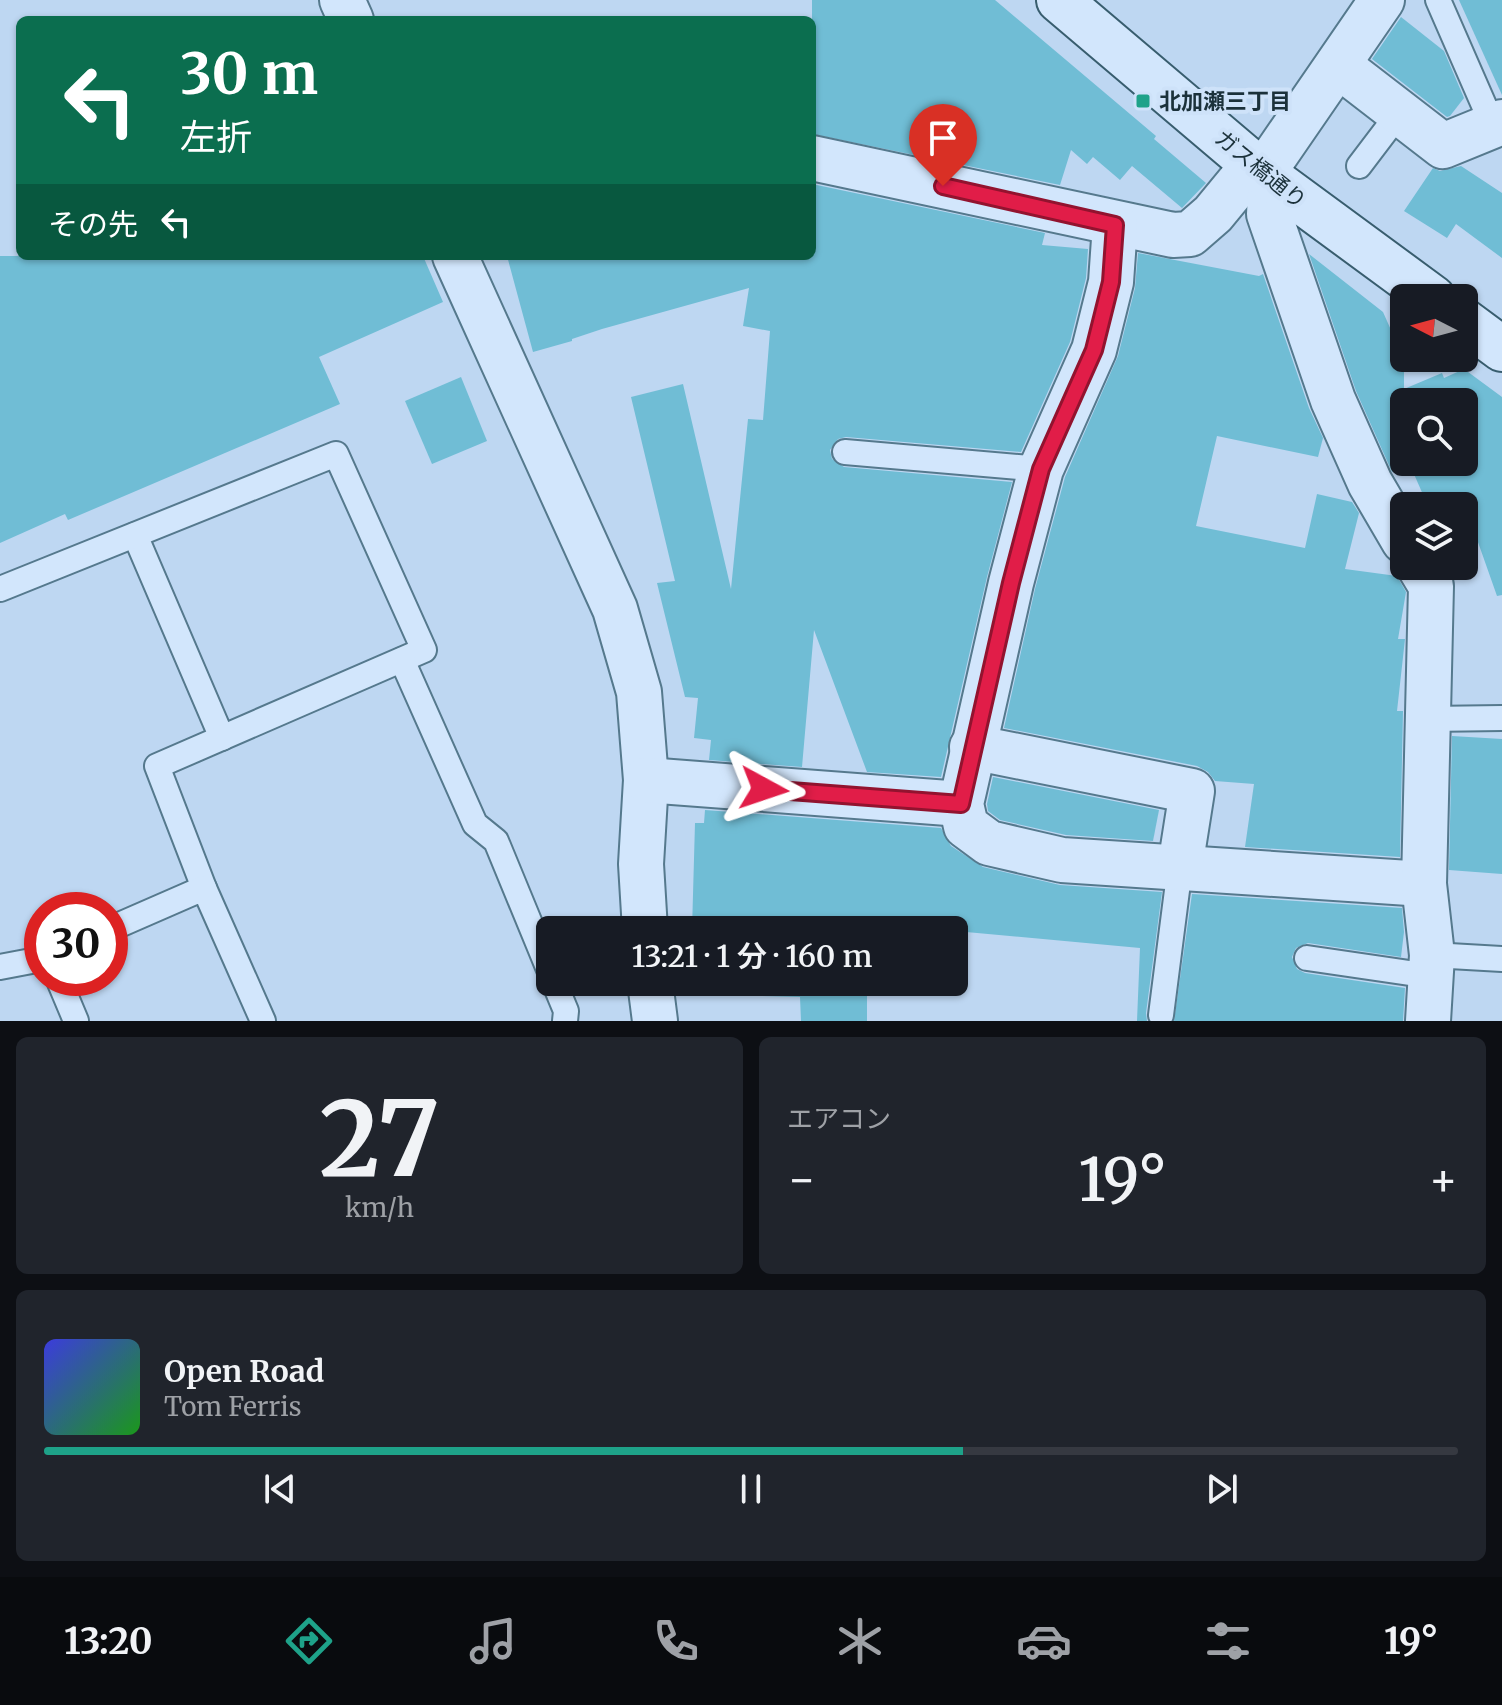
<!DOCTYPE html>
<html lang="ja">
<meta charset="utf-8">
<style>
body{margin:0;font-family:Merriweather,"Noto Sans JP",serif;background:#20242c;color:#f1f3f6;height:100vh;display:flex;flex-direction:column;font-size:30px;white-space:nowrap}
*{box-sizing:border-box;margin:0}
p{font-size:26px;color:#9ea1a6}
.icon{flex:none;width:44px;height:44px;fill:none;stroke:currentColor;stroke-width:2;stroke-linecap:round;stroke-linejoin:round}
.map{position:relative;height:1021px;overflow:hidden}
.side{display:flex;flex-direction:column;gap:16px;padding:16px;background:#0d0f14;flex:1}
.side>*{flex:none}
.top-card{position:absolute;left:16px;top:16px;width:800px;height:244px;border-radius:12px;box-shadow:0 2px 6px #0004;background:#0b6e4f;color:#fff;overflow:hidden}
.needle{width:52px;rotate:276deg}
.tools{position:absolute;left:1390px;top:284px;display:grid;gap:16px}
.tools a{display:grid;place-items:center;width:88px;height:88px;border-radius:12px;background:#171b24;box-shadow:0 2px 6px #0004;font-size:40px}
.speed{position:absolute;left:24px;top:892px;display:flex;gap:16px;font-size:40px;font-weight:700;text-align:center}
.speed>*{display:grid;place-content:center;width:104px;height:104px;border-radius:50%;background:#171b24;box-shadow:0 2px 6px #0004;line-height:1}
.speed .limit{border:12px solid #d22;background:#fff;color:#111}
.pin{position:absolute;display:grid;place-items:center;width:68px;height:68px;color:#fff;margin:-82px -34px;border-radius:50% 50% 50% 0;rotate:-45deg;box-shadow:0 0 8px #0007}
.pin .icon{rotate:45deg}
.me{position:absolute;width:88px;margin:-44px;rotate:95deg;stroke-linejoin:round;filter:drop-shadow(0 0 6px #0008)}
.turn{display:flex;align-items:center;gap:28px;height:168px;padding:0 32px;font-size:36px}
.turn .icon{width:104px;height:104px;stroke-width:2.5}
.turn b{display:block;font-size:56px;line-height:68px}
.then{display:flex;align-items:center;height:76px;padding:0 32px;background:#0003;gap:16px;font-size:30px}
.big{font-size:60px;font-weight:600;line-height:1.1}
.side .widget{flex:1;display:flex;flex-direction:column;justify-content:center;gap:12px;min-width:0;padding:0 28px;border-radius:12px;background:#20242c}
.side .dial{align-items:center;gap:0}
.dial b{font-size:104px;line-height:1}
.song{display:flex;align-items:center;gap:24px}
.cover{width:96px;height:96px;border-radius:12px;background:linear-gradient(135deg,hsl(240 70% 55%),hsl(120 70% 35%))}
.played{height:8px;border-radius:4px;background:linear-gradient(90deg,#1ea289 65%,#363941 65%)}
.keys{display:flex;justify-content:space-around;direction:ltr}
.heat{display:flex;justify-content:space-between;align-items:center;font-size:44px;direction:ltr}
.side .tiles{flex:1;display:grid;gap:16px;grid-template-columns:1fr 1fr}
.widget:last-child{grid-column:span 2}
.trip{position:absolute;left:536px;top:916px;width:432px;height:80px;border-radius:12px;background:#171b24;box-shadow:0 2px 6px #0004;font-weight:600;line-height:80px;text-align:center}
.tab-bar{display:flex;height:128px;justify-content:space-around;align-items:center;background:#090b0e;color:#9ea1a6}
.tab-bar .icon{width:56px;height:56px}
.tab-bar .active{color:#1ea289}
.tab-bar b{font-size:36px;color:#f1f3f6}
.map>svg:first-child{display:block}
.building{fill:#70bdd5;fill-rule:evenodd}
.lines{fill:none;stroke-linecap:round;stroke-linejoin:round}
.service-casing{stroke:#55798d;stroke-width:28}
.minor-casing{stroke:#55798d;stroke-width:48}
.secondary-casing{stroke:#385d6e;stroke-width:48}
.service{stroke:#d2e6fc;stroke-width:24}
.minor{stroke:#d2e6fc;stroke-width:44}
.secondary{stroke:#d2e6fc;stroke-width:44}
.route-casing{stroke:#92132f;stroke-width:20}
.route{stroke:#e11d48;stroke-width:14}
.poi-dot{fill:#1ea289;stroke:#cee2f9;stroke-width:3}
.labels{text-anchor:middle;stroke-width:8;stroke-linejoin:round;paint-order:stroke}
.poi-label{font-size:22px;font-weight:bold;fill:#1b313a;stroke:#cee2f9;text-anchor:start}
.street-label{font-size:22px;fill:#1b313a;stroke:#cee2f9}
</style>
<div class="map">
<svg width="1502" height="1021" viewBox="0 0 1502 1021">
<rect width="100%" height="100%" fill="#bed7f2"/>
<g class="building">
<polygon points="812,0 995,0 1156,136 1154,139 1206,183 1182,208 1132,166 1120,180 1093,157 1087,164 1071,150 1060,185 812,134"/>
<polygon points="1459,0 1502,0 1502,95"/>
<polygon points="1401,17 1444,51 1464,98 1450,116 1447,117 1372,59"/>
<polygon points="1461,166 1502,193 1502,258 1456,224 1447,238 1404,211 1433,168 1440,171"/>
<polygon points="812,184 1045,233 1042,245 1088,249 1086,278 1070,342 1021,452 846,437 838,439 830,450 832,459 844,467 1012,482 987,577 941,777 867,772 814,630 802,767 709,760 711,740 694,738 698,698 685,697 657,583 675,581 631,397 683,384 731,589 748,419 763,420 770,331 743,326 749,288 602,329 572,339 572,341 533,352 507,256 812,256"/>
<polygon points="1138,253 1259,276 1263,274 1309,408 1323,438 1318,457 1217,436 1196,526 1305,548 1317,494 1352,502 1359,513 1345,569 1397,576 1406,592 1398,639 1405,639 1397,711 1403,711 1400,857 1245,847 1254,784 1215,781 1208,772 1197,766 1004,728 1035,589 1065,477 1118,356 1135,288"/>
<path d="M1309 254 1383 312 1391 330 1404 324V389L1442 373 1444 378 1464 369 1502 397V595L1497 596 1473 528 1464 532V506H1428L1410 465 1392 472 1356 391ZM1404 402H1464V462H1404Z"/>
<polygon points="0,256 423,256 443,302 319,357 340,404 68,520 65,514 0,543"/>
<polygon points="461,377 487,441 432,464 405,401"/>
<polygon points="1452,736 1502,739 1502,874 1449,870"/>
<polygon points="993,777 1159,810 1153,841 1066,835 1000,820 988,811 987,804"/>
<polygon points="705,810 941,828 951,846 983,867 1060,885 1162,892 1146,1013 1147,1021 1137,1021 1140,948 868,923 868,930 692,930 695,823 704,823"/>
<polygon points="1192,894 1402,908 1404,932 1401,957 1308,943 1296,948 1292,957 1297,969 1305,973 1405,988 1403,1021 1174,1021"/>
<polygon points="867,982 867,1021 801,1021 800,997 759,996 759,984 691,983"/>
</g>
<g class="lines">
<defs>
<g id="service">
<polyline points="1438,0 1493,126"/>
<polyline points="1359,166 1400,112"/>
<polyline points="845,452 1041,469"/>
<polyline points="135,535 222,738"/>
<polyline points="0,589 336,454 424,650 157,766 204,888"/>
<polyline points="402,660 475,824 496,841 550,972"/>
<polyline points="1428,719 1502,718"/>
<polyline points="110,929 204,888 263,1021"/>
<polyline points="1432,955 1502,959"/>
<polyline points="1307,958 1430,976"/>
<polyline points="0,967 42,959"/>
<polyline points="58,978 76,1021"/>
<polyline points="554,982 566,1011 565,1021"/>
<polyline points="1161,1015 1180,867"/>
</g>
<g id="minor">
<polyline points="342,0 351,20"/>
<polyline points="1338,65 1443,146 1502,122"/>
<polyline points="812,158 1173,235 1190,234 1213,214 1241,180 1263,173 1382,0"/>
<polyline points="1271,179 1269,214 1333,400 1370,483 1404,541"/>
<polyline points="1115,225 1111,282 1094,350 1041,469 1011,583 961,804 966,826 989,843 1062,860 1424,884"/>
<polyline points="455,256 615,609 639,692 646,780 641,864 645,930"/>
<polyline points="1419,566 1431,586 1424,884 1432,955 1428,1021"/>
<polyline points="972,747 1192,791 1180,867"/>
<polyline points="646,780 961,804"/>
<polyline points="650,982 655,1021"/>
</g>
<g id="secondary">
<polyline points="1059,0 1263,173 1433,298"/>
<polyline points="1464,321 1502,349"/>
</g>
</defs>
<use href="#service" class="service-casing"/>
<use href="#minor" class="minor-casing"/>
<use href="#secondary" class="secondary-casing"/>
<use href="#service" class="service"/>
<use href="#minor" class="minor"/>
<use href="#secondary" class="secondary"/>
</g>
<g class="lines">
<defs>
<polyline id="route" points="764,789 961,804 1011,583 1041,469 1094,350 1111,282 1115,225 943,186"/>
</defs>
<use href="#route" class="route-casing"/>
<use href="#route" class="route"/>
</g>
<rect class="poi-dot" x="1135" y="93" width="16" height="16" rx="4"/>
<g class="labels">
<g class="poi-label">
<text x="1159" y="109">北加瀬三丁目</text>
</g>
<g class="street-label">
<text transform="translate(1261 169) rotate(39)" y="8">ガス橋通り</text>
</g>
</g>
</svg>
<div class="tools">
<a><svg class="needle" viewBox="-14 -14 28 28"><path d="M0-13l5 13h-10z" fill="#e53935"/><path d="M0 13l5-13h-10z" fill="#9ea1a6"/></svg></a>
<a><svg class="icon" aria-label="search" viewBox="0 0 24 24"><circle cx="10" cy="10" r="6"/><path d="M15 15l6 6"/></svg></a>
<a><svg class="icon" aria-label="layers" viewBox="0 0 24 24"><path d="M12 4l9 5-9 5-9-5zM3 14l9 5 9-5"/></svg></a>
</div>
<div class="speed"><div class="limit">30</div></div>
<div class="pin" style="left:943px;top:186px;background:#d93025"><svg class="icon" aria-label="arrive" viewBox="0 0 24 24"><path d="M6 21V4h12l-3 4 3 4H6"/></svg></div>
<svg class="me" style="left:764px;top:789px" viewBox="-20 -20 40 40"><path d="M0-17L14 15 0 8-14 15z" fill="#e11d48" stroke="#fff" stroke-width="4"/></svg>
<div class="trip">13:21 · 1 分 · 160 m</div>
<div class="top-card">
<div class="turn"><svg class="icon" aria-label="left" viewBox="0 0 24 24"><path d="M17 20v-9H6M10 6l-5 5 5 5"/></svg><div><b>30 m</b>左折</div></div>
<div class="then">その先<svg class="icon" aria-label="left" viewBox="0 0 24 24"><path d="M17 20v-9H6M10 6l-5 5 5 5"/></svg></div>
</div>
</div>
<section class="side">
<div class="tiles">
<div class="widget dial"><b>27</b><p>km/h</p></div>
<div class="widget"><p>エアコン</p>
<div class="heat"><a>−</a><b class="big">19°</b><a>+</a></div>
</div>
<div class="widget">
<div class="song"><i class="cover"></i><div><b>Open Road</b><p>Tom Ferris</p></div></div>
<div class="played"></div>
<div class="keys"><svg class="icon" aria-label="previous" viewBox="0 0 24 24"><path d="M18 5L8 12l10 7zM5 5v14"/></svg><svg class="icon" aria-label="pause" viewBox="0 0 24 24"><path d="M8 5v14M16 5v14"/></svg><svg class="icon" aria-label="next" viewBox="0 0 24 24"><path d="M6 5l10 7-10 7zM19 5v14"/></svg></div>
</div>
</div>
</section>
<nav class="tab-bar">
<b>13:20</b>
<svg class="icon active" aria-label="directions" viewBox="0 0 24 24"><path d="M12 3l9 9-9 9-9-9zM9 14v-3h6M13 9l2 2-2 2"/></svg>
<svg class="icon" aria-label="music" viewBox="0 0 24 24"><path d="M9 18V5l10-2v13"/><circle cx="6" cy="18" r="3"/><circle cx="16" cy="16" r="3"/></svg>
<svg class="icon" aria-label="phone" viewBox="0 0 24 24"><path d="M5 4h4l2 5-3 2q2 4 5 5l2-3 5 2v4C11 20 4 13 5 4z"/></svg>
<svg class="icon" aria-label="climate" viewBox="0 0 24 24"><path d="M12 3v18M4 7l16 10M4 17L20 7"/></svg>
<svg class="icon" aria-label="car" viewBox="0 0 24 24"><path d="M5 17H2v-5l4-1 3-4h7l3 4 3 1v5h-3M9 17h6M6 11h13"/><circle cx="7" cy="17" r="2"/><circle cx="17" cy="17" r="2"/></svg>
<svg class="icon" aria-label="filters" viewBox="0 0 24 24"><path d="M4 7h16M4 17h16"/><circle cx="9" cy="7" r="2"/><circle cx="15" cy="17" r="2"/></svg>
<b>19°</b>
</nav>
